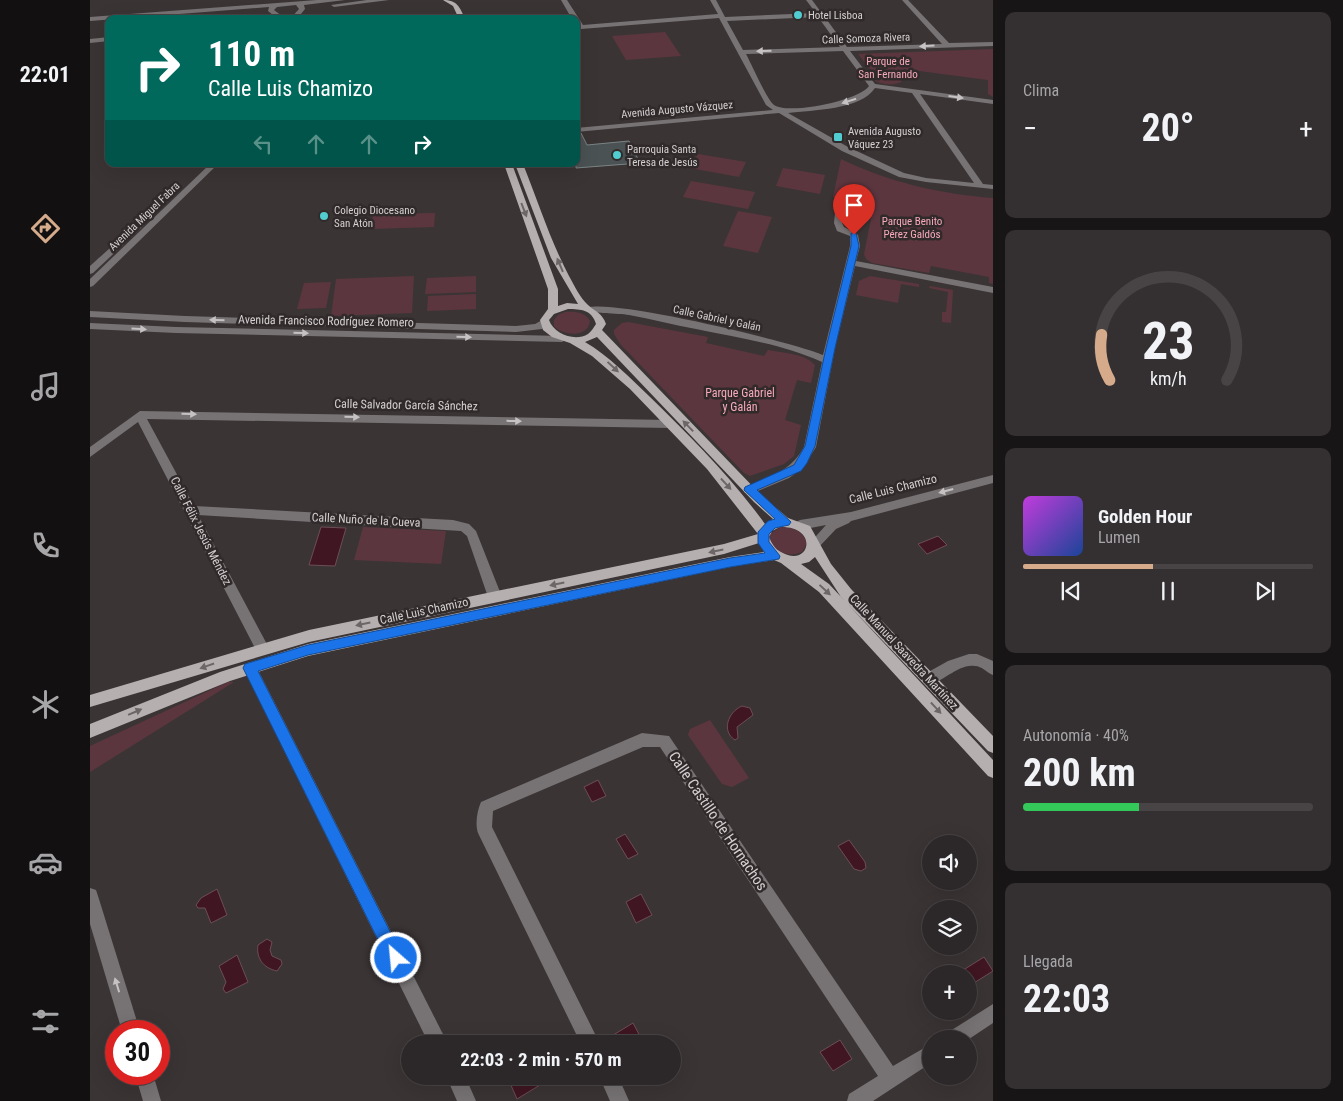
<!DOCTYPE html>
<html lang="es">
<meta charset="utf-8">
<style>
body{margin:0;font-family:"Roboto Condensed",sans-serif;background:#342f30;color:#f1f3f6;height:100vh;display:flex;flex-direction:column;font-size:19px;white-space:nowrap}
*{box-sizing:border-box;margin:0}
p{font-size:16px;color:#a6a5a8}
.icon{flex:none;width:28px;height:28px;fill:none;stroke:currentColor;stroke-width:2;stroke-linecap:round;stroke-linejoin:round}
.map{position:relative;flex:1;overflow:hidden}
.details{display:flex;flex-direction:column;gap:12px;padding:12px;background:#181516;width:350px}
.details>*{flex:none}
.top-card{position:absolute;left:15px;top:15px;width:475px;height:152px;border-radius:10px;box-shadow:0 5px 20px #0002,0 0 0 1px #484445;background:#00695c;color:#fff;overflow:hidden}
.fabs{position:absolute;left:832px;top:835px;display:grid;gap:10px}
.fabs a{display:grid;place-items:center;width:55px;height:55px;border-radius:50%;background:#2c2728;box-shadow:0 5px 20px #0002,0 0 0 1px #484445;font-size:25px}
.speed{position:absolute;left:15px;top:1020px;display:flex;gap:10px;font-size:25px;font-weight:700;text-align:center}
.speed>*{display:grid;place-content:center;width:65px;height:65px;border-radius:50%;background:#2c2728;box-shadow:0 5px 20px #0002,0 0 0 1px #484445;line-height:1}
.speed .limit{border:8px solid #d22;background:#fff;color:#111}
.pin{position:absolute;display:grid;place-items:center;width:42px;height:42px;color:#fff;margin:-51px -21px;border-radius:50% 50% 50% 0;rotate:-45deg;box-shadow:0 0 5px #0007}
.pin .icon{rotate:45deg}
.me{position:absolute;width:55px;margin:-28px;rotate:333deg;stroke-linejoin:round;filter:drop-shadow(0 0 4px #0008)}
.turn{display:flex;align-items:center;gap:18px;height:105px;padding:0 20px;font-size:22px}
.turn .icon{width:65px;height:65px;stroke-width:2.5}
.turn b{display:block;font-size:35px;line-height:42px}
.lanes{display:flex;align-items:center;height:48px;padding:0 20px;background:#0003;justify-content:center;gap:25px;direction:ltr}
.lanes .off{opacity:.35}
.big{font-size:38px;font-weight:700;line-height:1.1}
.details .widget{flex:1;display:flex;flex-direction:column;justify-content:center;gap:8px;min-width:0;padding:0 18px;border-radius:10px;background:#342f30}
.details .dial{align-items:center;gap:0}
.dial svg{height:130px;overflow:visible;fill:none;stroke:#484445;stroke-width:7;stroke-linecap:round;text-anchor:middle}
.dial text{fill:#f1f3f6;stroke:none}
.song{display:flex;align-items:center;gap:15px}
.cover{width:60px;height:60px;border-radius:8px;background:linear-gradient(135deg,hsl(290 70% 55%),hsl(220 70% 35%))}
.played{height:5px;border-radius:2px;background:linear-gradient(90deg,#d6ab8b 45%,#484445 45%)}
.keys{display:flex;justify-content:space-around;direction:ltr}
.heat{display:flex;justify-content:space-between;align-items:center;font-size:28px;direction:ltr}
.charge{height:8px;border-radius:4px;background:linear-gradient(90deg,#34c759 40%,#484445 0)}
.trip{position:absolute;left:311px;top:1035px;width:280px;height:50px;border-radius:25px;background:#2c2728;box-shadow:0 5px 20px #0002,0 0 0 1px #484445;font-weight:700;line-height:50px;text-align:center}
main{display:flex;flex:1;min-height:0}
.dock{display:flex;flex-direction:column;width:90px;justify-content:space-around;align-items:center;background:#121010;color:#a6a5a8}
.dock .icon{width:35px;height:35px}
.dock .selected{color:#d6ab8b}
.dock b{font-size:22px;color:#f1f3f6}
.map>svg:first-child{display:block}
.green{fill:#5c363f}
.water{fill:#3f1621;stroke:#6c4e56}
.building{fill:#4a5253;stroke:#7b8484}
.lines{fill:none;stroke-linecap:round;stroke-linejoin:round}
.minor{fill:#777374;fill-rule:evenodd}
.major{fill:#b6afb0;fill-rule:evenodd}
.oneway{fill:#c6c2c3}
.oneway2{fill:#6d6667}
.route{fill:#1a73e8;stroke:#114b97}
.poi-dot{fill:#51ccd1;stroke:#312a2b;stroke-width:2}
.labels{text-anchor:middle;stroke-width:5;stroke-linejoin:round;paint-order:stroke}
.far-poi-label{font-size:11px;fill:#d4d0d1;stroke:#312a2b;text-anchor:start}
.far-street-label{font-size:11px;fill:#d4d0d1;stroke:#312a2b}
.far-park-label{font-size:11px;fill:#f8a9bb;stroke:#312a2b}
.street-label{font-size:12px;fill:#d4d0d1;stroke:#312a2b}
.park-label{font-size:12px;fill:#f8a9bb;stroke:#312a2b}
.near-street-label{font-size:15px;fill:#d4d0d1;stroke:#312a2b}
</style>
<main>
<nav class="dock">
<b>22:01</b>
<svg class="icon selected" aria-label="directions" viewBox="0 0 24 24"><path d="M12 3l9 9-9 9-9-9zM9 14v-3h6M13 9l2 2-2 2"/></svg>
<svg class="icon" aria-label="music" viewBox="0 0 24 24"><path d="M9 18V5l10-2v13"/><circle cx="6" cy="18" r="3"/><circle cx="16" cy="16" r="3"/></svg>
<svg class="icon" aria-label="phone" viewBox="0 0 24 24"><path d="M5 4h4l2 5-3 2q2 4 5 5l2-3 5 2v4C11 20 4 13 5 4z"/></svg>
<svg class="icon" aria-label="climate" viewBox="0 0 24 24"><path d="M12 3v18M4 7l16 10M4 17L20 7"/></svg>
<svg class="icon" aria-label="car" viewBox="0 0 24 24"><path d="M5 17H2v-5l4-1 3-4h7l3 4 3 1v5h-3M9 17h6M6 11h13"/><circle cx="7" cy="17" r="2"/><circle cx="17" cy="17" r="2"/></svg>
<svg class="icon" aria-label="filters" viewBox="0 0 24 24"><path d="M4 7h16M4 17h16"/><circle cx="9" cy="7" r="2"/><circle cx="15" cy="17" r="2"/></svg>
</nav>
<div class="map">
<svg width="903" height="1101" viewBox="0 0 903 1101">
<rect width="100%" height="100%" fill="#3b3435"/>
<g class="green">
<polygon points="575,32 591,56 536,60 522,36"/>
<path d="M903 49V97L898 94V80L814 69 811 82C801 86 790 85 781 78L787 77 768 54Z"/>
<polygon points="608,154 656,162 649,177 600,168"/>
<path d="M751 159C798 182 850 194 903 198V284L899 283V277L841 266 839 273 782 263 776 259 774 254 784 204 743 197Z"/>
<polygon points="693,168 735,175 730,194 686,186"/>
<polygon points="601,181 665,192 658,209 593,197"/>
<polygon points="648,211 682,217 668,253 633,246"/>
<polygon points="345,213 344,227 281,229 283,214"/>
<polygon points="324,276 322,313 241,316 246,279"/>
<polygon points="386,276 386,292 335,294 337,278"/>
<polygon points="780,276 829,284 829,287 811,284 808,303 766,295 769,281"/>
<polygon points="241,282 236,308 207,309 214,283"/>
<polygon points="840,286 863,290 861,323 852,322 852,312 856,312 858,292 839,288"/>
<polygon points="386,294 386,309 337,311 338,296"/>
<path d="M475 312C485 311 495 312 500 321 498 338 473 336 464 326V320L468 315Z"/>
<path d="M538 322 618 337 616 343 674 356 678 350C693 353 714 353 725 365L721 383 707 380 695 420 711 425 704 456 694 464 660 476 654 473 531 345 524 334V330L532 323Z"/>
<polygon points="273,527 356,531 351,564 264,560"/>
<path d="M691 527C703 527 713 531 717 543L712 552C697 558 686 552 679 539L680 534Z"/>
<polygon points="138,682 144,682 0,772 0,746"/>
<polygon points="620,720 659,778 642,787 632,784 598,735 600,729"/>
</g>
<g class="water">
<polygon points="231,527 256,528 245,566 219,565"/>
<polygon points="848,536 857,545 837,554 828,544"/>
<path d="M652 706 660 708 663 715 647 727 648 738 645 740C631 731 638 712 652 706Z"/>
<polygon points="508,780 516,796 502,802 494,787"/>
<polygon points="535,834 548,854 538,859 526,839"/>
<polygon points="759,840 775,862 776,868 771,871 764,869 748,846"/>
<polygon points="127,889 137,915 121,923 115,908 108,908 106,905 111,898"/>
<polygon points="551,894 562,915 546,923 536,902"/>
<path d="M177 939 182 942 180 950 182 956 191 960 192 964 187 971C173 968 166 958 168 945Z"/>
<polygon points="147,955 158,982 136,993 133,989 136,982 129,966"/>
<polygon points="894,957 903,971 879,986 879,974 867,974"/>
<polygon points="543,1023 552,1040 545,1044 524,1044 520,1037"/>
<polygon points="750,1040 762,1059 743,1071 730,1052"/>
<polygon points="431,1076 446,1076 450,1085 427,1099 420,1083"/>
</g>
<polygon class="building" points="491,133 497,145 539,141 550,163 486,168 486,134"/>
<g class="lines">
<g class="minor">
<polygon points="227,0 255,0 214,5 215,9 207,19 200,19 209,9 206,5 187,7 184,10 196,19 188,19 178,11 179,7 0,21 0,17"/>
<polygon points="277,0 299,0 244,7 241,5"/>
<path d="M471 0H477L493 25 628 14 620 0H626L635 17 726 13 716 0H722L757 47 852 44 812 0H818L859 43 903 42V46L760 51 785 84 903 100V104L830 94 893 184 903 185V189L836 182 809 177 752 151 689 113 486 132V128L683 110 676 105 629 18 491 29 486 25V19H482ZM728 17 750 47 653 50 637 21ZM753 51 779 86C769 101 698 115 684 105 676 98 662 65 656 54ZM785 88 822 93 884 183 836 178 814 173 758 147 698 113C722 110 771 110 785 88Z"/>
<polygon points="19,37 19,41 0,43 0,39"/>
<polygon points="120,164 128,164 3,286 0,287 0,279"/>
<path d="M750 200 754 203 752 223 754 227 768 235 770 246 766 261 903 287V293L765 266 745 348 726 447 713 468 699 478 663 493H655L653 490 655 487C679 478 701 471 714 447L732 362C692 344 649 338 606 329 584 325 561 319 539 315 529 313 500 314 494 309 510 295 707 343 733 355L760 246V236L747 231 744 223 746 203Z"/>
<polygon points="50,221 54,224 53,226 3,273 0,274 0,266"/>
<polygon points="0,311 95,316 426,326 445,324 454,319 459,322 452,329 426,332 95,322 0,317"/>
<polygon points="0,323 86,327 472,336 477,339 472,342 86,333 0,329"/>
<polygon points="50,411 580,420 586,424 580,428 57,419 104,506 363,520 379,524 386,531 412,597 410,601 405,602 400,601 398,597 377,536 371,531 108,515 179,648 177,652 172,654 167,652 48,422 0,457 0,447"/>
<polygon points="903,475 903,483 761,521 759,523 746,529 728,548 720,548 718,545 736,525 710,530 706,528 704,525 706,522 710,520 761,512"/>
<path d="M879 654H887L903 661V675C897 673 892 666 885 666 866 663 848 689 833 683L831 679 833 675 858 661Z"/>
<polygon points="160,662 165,664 358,1044 339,1044 153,668 155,664"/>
<path d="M552 733 579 736 803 1066 841 1044V1063L783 1101H757L759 1094 788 1076 570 747H553L403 811 402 827 510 1044H491L388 833C385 824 387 811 391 802Z"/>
<polygon points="0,888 6,890 8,896 50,1031 32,1031 0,924"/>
<polygon points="903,1004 903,1023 879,1039 854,1039 857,1033"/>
<polygon points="45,1074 63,1074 71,1101 53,1101"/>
<polygon points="356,1076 375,1076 386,1101 367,1101"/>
<polygon points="509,1076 528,1076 539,1101 520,1101"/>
</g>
<g class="major">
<path d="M353 0C367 0 370 7 375 19H369L363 6Z"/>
<path d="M414 164H422L468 289V306L477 303 488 304 461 258 425 164H433C448 201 460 240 479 276 484 285 490 298 498 305 506 312 512 313 516 324L512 330 672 496 698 518 720 526 741 564 761 589 903 736V753L898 751 751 597 725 557 719 562 711 564 739 584 903 760V778L898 776 729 592 691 563 684 560 640 567 218 656 140 681 0 738V724L130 672 218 644 640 557 674 552 669 543 634 554 219 642 0 707V695L219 630 634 544 668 534 617 469 540 389 502 356 480 343 462 337 453 330 450 320 458 309V289ZM478 309C491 309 502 310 506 324 504 327 501 332 498 334 485 342 464 334 459 320L464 314ZM507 337 664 502 683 519 675 524C641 477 600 436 559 396 539 377 519 356 495 342ZM690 527C730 526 720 569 691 552 685 549 682 544 679 537L682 531Z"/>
</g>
</g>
<defs><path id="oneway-solid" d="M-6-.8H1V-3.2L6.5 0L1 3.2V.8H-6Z" transform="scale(1.25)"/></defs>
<g class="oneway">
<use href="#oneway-solid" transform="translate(837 46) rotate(177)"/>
<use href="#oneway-solid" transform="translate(674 51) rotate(179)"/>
<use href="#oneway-solid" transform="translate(866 97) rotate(8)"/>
<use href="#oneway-solid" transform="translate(759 101) rotate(162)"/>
<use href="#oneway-solid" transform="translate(127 320) rotate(-178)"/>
<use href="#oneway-solid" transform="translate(49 329) rotate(3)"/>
<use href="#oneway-solid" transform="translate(211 333) rotate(1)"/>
<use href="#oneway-solid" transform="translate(374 337) rotate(1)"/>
<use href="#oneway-solid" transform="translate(99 414) rotate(1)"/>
<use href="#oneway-solid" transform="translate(262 417) rotate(1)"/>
<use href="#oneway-solid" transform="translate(424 421) rotate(1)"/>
<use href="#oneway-solid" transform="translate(856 491) rotate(165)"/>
<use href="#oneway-solid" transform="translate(27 985) rotate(-107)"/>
</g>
<g class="oneway2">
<use href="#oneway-solid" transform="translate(434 210) rotate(69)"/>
<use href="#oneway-solid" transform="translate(470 265) rotate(-113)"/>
<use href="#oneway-solid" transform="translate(523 367) rotate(43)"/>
<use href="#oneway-solid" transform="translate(598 426) rotate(-134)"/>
<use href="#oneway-solid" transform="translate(636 484) rotate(47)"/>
<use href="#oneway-solid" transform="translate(626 551) rotate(168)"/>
<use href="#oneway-solid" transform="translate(467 584) rotate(168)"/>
<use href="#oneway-solid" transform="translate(735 590) rotate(43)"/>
<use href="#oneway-solid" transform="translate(273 624) rotate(168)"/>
<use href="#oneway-solid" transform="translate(117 666) rotate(161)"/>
<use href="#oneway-solid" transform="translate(846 708) rotate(47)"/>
<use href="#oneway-solid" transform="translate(45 712) rotate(-23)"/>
</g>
<polygon class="route" points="761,233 766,233 769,246 745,348 725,446 717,463 711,471 667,490 701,522 699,525 685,528 679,534 679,542 690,556 689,559 640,567 218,655 168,671 311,953 314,958 311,964 306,966 300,964 153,668 155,664 218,645 640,558 675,553 668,543 668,532 678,521 685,519 654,490 655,487 704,465 715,446 736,348 761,246"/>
<g class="poi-dot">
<circle cx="708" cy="15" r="5"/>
<rect x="743" y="132" width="10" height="10" rx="2.5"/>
<circle cx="527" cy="155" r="5"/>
<circle cx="234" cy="216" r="5"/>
</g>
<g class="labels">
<g class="far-poi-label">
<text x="718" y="19">Hotel Lisboa</text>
<text x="758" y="135">Avenida Augusto<tspan x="758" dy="13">Váquez 23</tspan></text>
<text x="537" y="153">Parroquia Santa<tspan x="537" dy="13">Teresa de Jesús</tspan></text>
<text x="244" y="214">Colegio Diocesano<tspan x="244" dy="13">San Atón</tspan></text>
</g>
<g class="far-street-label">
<text transform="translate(776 38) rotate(-2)" y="4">Calle Somoza Rivera</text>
<text transform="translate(587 109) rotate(-5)" y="4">Avenida Augusto Vázquez</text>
<text transform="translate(54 216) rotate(-44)" y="4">Avenida Miguel Fabra</text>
<text transform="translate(627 318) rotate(12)" y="4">Calle Gabriel y Galán</text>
</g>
<g class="far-park-label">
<text x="798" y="65">Parque de<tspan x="798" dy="13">San Fernando</tspan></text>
<text x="822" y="225">Parque Benito<tspan x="822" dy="13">Pérez Galdós</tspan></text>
</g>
<g class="street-label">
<text transform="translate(236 321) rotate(1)" y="4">Avenida Francisco Rodríguez Romero</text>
<text transform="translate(316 405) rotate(1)" y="4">Calle Salvador García Sánchez</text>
<text transform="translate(803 489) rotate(-14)" y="4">Calle Luis Chamizo</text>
<text transform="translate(276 520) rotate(3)" y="4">Calle Nuño de la Cueva</text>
<text transform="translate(111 531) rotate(63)" y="4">Calle Félix Jesús Méndez</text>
<text transform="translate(334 611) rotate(-12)" y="4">Calle Luis Chamizo</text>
<text transform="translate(814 652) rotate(47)" y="4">Calle Manuel Saavedra Martínez</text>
</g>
<g class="park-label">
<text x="650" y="397">Parque Gabriel<tspan x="650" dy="14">y Galán</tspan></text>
</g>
<g class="near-street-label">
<text transform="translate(628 821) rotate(56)" y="5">Calle Castillo de Hornachos</text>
</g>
</g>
</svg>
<div class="fabs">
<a><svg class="icon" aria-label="sound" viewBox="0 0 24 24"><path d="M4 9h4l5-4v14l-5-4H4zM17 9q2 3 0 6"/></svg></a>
<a><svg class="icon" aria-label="layers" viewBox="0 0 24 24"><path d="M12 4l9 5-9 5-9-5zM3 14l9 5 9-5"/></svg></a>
<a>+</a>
<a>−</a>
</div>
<div class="speed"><div class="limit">30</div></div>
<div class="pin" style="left:764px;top:235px;background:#d93025"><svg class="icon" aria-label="arrive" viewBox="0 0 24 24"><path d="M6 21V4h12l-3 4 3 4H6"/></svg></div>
<svg class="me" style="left:306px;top:958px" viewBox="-20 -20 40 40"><circle r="17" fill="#1a73e8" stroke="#fff" stroke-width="3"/><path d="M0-11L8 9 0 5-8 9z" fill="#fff"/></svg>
<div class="trip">22:03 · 2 min · 570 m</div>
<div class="top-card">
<div class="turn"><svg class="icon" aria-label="right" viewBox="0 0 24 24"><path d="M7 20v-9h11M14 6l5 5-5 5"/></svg><div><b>110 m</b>Calle Luis Chamizo</div></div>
<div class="lanes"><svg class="icon off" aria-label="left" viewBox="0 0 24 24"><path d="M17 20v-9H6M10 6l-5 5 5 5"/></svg><svg class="icon off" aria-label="ahead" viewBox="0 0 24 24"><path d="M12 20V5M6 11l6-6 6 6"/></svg><svg class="icon off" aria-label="ahead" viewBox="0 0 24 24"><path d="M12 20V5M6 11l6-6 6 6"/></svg><svg class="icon" aria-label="right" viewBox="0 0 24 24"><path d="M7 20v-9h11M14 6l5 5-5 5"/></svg></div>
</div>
</div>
<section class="details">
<div class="widget"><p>Clima</p>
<div class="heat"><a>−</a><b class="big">20°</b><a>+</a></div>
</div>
<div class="widget dial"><svg viewBox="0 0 100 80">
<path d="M14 69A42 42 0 1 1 86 69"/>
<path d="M14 69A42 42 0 0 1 9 41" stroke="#d6ab8b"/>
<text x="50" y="56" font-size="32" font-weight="700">23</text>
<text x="50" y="72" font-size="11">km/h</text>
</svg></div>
<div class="widget">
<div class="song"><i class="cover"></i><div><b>Golden Hour</b><p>Lumen</p></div></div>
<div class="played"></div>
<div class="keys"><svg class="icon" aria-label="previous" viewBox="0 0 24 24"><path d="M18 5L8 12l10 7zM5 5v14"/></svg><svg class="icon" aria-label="pause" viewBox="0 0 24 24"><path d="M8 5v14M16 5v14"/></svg><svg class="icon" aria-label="next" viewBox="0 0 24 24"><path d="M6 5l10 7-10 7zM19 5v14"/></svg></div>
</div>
<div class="widget"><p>Autonomía · 40%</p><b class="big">200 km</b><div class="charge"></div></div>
<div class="widget"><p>Llegada</p><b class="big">22:03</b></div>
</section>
</main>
